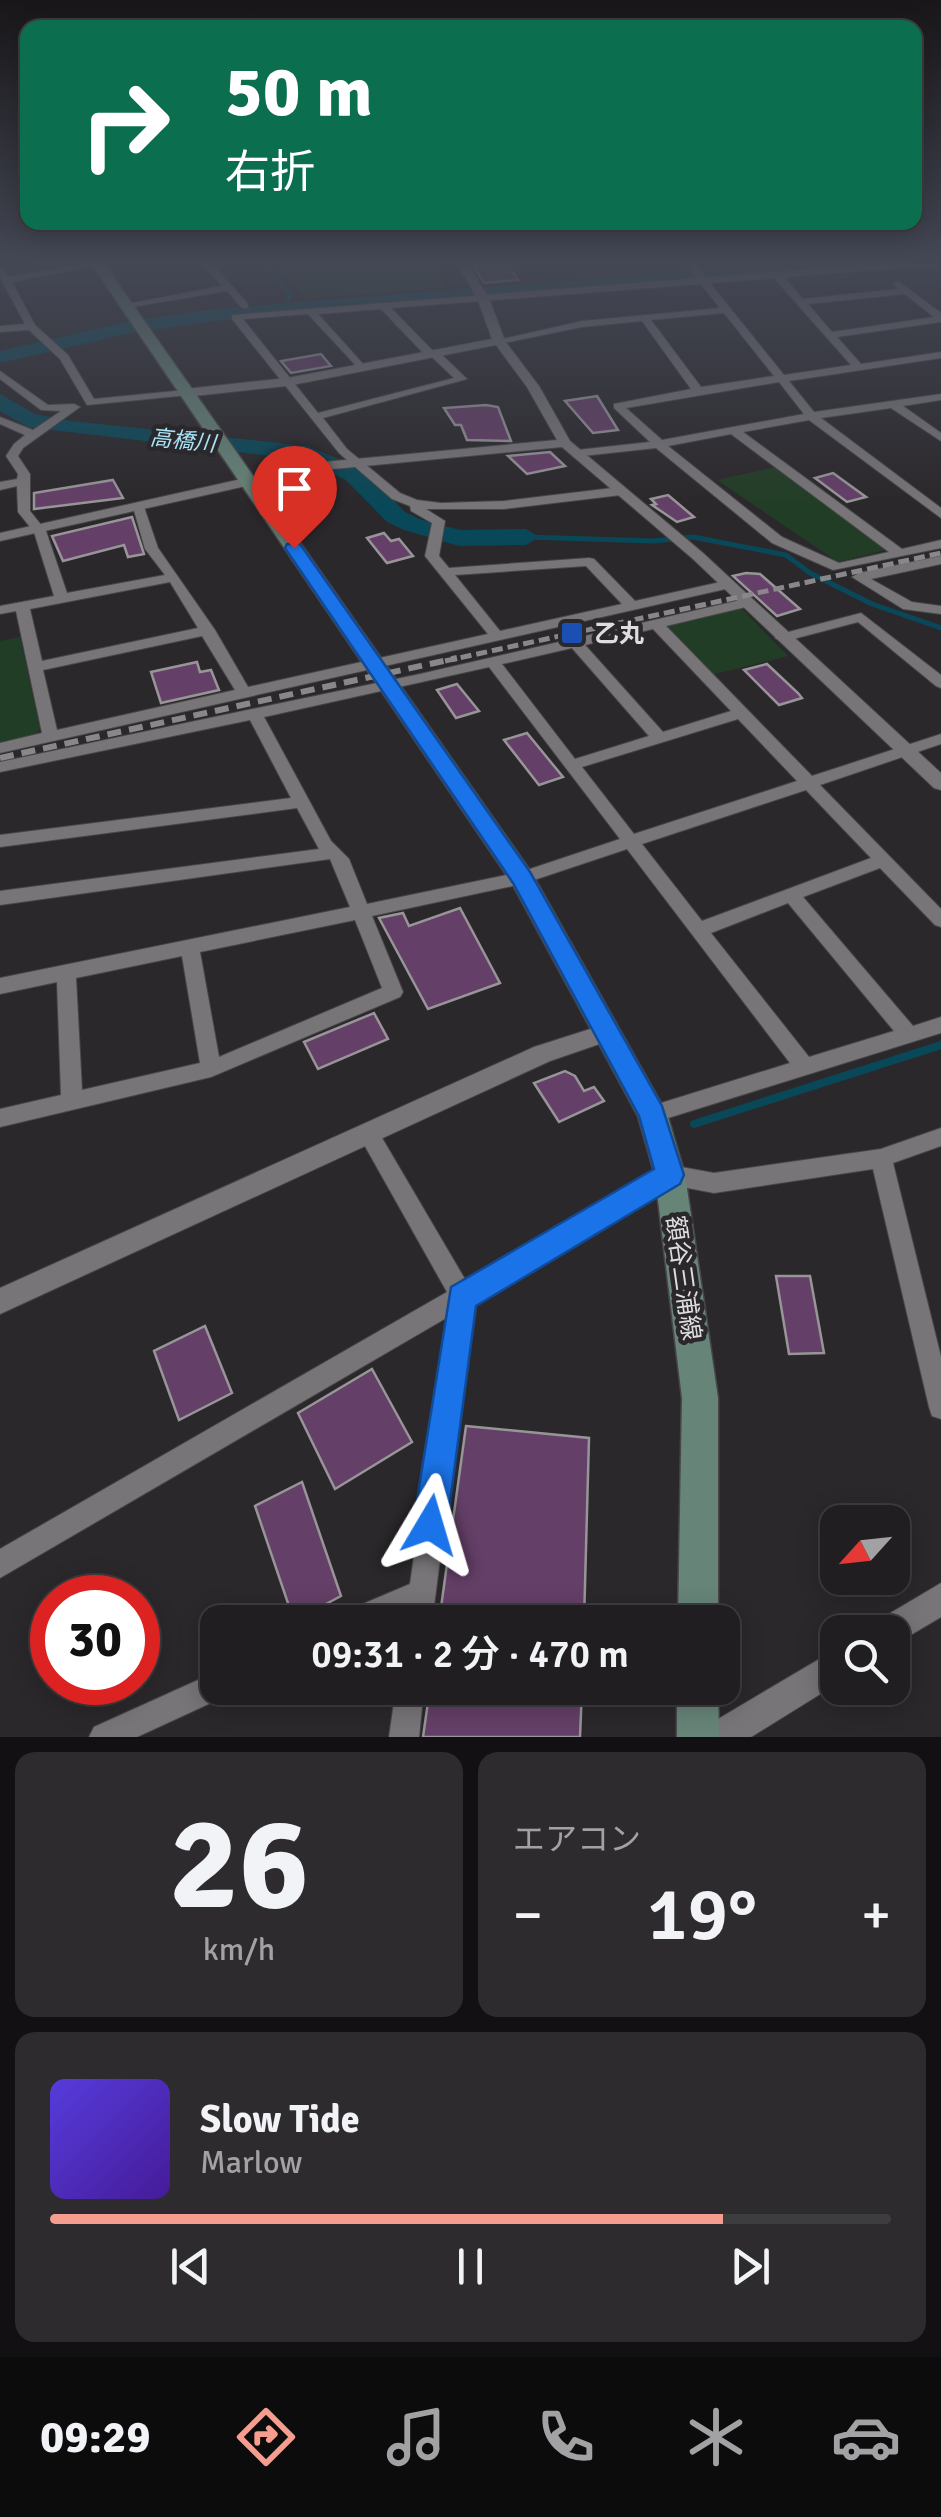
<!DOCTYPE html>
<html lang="ja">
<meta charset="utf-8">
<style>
body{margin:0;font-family:Signika,"Noto Sans JP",sans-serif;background:#2d2b2d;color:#f1f3f6;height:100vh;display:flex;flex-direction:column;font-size:38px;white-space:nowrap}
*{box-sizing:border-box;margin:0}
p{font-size:32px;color:#a2a2a5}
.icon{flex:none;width:55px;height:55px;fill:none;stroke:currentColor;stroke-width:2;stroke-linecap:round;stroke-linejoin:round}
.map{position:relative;height:1737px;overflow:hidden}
.drawer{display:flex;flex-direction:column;gap:15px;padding:15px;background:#121012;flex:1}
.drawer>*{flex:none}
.top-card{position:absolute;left:20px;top:20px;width:902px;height:210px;border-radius:20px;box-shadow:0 5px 25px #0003,0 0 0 2px #3d3c3e;background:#0b6e4f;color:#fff;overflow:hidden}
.needle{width:65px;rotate:243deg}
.tools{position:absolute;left:820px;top:1505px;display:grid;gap:20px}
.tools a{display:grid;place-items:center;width:90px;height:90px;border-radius:20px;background:#201e20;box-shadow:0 5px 25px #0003,0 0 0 2px #3d3c3e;font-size:50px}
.speed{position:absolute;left:30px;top:1575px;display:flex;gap:20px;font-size:50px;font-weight:700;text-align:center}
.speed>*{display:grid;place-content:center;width:130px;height:130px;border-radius:50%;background:#201e20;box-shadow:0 5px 25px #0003,0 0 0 2px #3d3c3e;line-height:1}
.speed .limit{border:15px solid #d22;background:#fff;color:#111}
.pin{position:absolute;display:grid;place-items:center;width:85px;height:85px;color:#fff;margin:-102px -42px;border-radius:50% 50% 50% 0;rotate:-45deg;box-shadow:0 0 10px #0007}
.pin .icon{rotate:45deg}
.me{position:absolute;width:110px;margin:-55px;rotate:7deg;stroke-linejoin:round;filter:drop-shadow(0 0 8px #0008)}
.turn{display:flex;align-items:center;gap:35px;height:210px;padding:0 40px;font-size:45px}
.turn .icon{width:130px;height:130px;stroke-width:2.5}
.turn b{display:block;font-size:70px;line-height:85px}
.big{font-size:75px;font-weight:600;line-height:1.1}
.drawer .tile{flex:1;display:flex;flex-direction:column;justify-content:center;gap:15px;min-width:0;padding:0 35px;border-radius:20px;background:#2d2b2d}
.drawer .dial{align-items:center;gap:0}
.dial b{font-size:130px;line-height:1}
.song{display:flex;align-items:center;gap:30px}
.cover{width:120px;height:120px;border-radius:15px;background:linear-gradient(135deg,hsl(250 70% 55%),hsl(260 70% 35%))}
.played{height:10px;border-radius:5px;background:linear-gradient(90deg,#f59d8e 80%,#3d3c3e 80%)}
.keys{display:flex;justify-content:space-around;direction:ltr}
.heat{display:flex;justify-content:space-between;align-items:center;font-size:55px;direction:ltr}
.drawer .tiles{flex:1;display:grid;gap:15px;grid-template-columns:1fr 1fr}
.tile:last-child{grid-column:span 2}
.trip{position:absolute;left:200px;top:1605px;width:540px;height:100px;border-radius:20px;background:#201e20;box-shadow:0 5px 25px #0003,0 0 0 2px #3d3c3e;font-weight:600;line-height:100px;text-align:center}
.tab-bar{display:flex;height:160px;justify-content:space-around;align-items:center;background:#0d0c0d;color:#a2a2a5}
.tab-bar .icon{width:70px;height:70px}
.tab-bar .on{color:#f59d8e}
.tab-bar b{font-size:45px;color:#f1f3f6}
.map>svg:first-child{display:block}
.green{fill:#223d25}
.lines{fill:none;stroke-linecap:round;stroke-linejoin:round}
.stream-far2{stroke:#094858;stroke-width:4}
.stream-far1{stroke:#094858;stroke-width:5}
.stream{stroke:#094858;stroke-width:8}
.river{fill:#094858;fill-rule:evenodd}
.building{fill:#643f67;stroke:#989598;stroke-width:2.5}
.minor-casing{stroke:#484648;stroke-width:2}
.tertiary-casing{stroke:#484648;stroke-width:2}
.secondary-casing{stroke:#484648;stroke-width:3}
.minor{fill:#787578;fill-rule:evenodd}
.tertiary{fill:#787578;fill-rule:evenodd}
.secondary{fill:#678478;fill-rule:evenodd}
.rail-far1{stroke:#898789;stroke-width:5;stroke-dasharray:11 5;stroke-linecap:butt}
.rail{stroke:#898789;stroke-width:6;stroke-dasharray:14 8;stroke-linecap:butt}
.route{fill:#1a73e8;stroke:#114b97;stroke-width:2.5}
.transit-dot{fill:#1a4fb4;stroke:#2b282b;stroke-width:4}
.labels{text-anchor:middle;stroke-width:9;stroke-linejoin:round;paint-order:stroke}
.far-water-label{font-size:22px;font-style:italic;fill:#a8e4f7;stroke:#2b282b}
.poi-label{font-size:25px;font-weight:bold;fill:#dfdedf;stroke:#2b282b;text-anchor:start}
.street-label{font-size:25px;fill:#dfdedf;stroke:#2b282b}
</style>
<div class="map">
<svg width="941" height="1737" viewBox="0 0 941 1737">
<rect width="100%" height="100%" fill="#2b282b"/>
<g class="green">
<polygon points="273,262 433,262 446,288 307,298"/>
<polygon points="775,467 885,550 838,562 717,480"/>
<polygon points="741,608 788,656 711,675 665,624"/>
<polygon points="20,637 40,729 35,735 0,742 0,641"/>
</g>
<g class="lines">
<polyline class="stream-far2" points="263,262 291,295 282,309"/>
<polyline class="stream-far1" points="526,537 654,541 693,537 786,555 810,573 872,604 941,628"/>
<polyline class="stream" points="694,1124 941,1045"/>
<g class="river">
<polygon points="793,262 874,262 865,268 214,321 131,333 0,363 0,351 131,321 214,309"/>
<polygon points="0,394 35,414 71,421 308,446 364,470 405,512 422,520 460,530 526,529 539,537 526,545 459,546 404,530 387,522 346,480 303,460 28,427 0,411"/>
</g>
</g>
<g class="building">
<polygon points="471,262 506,262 518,280 484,283"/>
<polygon points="321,354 331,366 291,373 281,361"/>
<polygon points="597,396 618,430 593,433 565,401"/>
<polygon points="486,405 498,407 511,441 467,440 461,425 455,425 444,408"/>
<polygon points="550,452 565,466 527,474 508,456"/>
<polygon points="833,473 866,497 847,502 815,478"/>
<polygon points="113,480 123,498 34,509 34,493"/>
<polygon points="668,495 694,517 677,522 652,505 656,504 651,499"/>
<polygon points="132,517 144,554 128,557 124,545 63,561 52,536"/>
<polygon points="384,533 391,541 399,539 413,556 387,563 367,538"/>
<polygon points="746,573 760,574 800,609 777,616 733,576"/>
<polygon points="197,662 200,672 211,670 219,690 161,703 151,672"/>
<polygon points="767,664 798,693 802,698 779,705 744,670"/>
<polygon points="457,684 479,711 456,718 437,690"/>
<polygon points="527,733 563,777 539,785 504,740"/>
<polygon points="460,908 500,983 428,1009 379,918 403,913 409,926"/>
<polygon points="374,1013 388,1039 318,1069 304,1042"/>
<polygon points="565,1071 575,1076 584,1091 594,1087 604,1101 559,1122 534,1083"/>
<polygon points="776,1276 810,1276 824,1353 789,1354"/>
<polygon points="205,1326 232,1393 179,1420 154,1351"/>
<polygon points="372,1369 412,1442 335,1489 298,1413"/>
<polygon points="466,1426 589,1438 584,1622 439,1622"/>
<polygon points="302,1482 341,1596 294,1621 255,1506"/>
<polygon points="430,1688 582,1688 580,1737 423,1737"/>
</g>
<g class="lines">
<defs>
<g id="minor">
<polygon points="92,262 103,264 12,282 35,325 68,355 94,399 185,390 189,391 189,395 87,405 60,359 29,330 0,332 0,326 25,324 0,277 0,265 9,277"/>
<polygon points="202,262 211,262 248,304 248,308 242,308 227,291 126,308 121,305 222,286"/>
<path d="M685 262H694L706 277 902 262H941V265L784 277 803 299 898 289 893 284 898 281 941 313V322L837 337 861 364 941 352V358L789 381 814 412 941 394V400L903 406 941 433V441L891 408 821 418 941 508V518L809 420 743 432 902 549 941 540V548L833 570 772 543 656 448 573 457V451L577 450 650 442 614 408V404L691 389 642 321 582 327 499 344 494 341 582 321 720 308 701 284 391 308 432 350 438 351 467 379 323 418 347 449 400 493 417 500 441 503 504 501 621 487 627 491 621 495 504 509H426L445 521 439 556 449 568 589 558 594 559 635 601 725 581 730 582V588L0 753V743L42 733 16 611 0 614V606L54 596 34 532 18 512 17 486 0 490V482L17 479 18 474 6 456 14 444 25 435 0 424V417L33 430 61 411 41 410 0 379V371L48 405 74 404 80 407 23 448 18 456 30 474V511L46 531 67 593 165 575 145 549 133 507 143 504 158 548 215 630 248 687 488 634 425 556 432 523 411 511 410 506 392 499 339 453 232 319V315L697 278ZM774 278 851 365 784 375 710 283ZM905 294 934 317 832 332 808 304ZM381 309 426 356 432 357 454 378 318 413 243 319 308 314 360 370 365 367 364 365 318 314ZM724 313 774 376 701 387 651 320ZM779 382 804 414 662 440 626 408ZM731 434 889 552 839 563 782 537 668 446ZM586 566 622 604 500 631 455 575ZM170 582 198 628 42 661 30 609ZM202 636 235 690 57 730 43 670Z"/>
<polygon points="941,556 941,564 871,579 912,602 941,606 941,614 903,609 852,577 859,573"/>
<path d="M745 599 750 600V606L666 626 812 776 941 734V744L820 785 941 909V927L935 925 880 868 803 897 913 1026 941 1017V1033L652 1123 645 1120 642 1114 645 1108 790 1063 627 849 522 884 372 916 403 992 400 997 211 1077 0 1127V1109L61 1095 57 982 0 994V978L350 907 330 859 0 905V891L319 849 297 808 0 847V835L291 798 250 720 0 772V762L420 674ZM653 629 731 711 663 732 585 645ZM572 648 649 736 575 759 502 664ZM489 667 620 839 521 872 367 904 349 859 331 841 264 717ZM738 719 797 781 634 834 582 767ZM806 790 871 858 702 921 642 844ZM788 903 894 1031 809 1057 711 933ZM355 920 382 988 219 1057 200 952ZM182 956 200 1063 82 1090 76 978Z"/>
<polygon points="861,613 941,675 941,688 936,686 858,622 782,642 775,638 777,635"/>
<polygon points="368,1123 375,1126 466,1281 670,1165 714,1173 881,1149 941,1128 941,1146 893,1163 941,1357 941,1419 932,1416 929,1407 873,1169 714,1193 672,1185 473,1302 432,1622 404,1622 405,1613 385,1622 340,1622 344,1612 410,1584 448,1317 0,1578 0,1549 447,1292 357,1132 361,1126"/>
<polygon points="218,1671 218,1688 231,1688 228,1695 137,1737 89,1737 94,1727"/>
<polygon points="396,1688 424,1688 419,1737 389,1737"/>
</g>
<g id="tertiary">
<polygon points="456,262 466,262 489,298 505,341 539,386 570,441 703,553 941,773 941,790 934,788 693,559 562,447 313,471 0,541 0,533 313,463 557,440 527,387 496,345 287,386 185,397 179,393 185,389 287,378 492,339 477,298"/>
<polygon points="609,1023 617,1026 620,1032 617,1038 550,1061 0,1314 0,1288 534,1047"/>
<polygon points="941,1583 941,1617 892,1646 892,1632 872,1632 877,1621"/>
<polygon points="838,1648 838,1683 751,1737 703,1737 708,1725"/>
</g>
<g id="secondary">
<polygon points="90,262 103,262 531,872 667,1114 685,1175 718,1398 718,1622 678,1622 682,1398 655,1175 638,1116 512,883"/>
<polygon points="677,1688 718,1688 719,1737 677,1737"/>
</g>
</defs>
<use href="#minor" class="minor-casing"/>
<use href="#tertiary" class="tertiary-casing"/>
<use href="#secondary" class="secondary-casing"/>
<use href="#minor" class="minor"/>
<use href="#tertiary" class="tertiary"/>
<use href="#secondary" class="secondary"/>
<polyline class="rail-far1" points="445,661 941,553"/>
<polyline class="rail" points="0,758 457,658"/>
</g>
<linearGradient id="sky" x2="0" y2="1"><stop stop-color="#181618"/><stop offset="0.52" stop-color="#444855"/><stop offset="1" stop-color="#444855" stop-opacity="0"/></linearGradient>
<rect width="941" height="505" fill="url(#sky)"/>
<polygon class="route" points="287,544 300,544 530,872 662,1106 684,1175 680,1184 476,1306 447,1525 442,1537 430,1542 418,1537 413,1525 451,1287 654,1169 639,1116 513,883 285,548"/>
<rect class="transit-dot" x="560" y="621" width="24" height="24" rx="5"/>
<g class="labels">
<g class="far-water-label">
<text transform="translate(183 440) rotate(6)" y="8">高橋川</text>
</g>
<g class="poi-label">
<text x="594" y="642">乙丸</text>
</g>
<g class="street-label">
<text transform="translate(684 1278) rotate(82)" y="9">額谷三浦線</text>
</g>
</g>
</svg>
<div class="tools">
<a><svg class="needle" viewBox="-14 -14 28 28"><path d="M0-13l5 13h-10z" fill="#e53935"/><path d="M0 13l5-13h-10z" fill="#a2a2a5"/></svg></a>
<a><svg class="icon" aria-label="search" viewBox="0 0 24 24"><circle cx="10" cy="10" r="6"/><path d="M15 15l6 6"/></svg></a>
</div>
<div class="speed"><div class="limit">30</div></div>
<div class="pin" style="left:294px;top:548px;background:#d93025"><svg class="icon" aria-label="arrive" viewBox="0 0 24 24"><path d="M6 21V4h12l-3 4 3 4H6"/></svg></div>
<svg class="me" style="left:430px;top:1525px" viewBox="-20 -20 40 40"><path d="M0-17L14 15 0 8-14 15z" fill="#1a73e8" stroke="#fff" stroke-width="4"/></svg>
<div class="trip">09:31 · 2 分 · 470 m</div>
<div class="top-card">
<div class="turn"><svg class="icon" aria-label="right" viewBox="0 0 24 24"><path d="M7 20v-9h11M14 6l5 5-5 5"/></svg><div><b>50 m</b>右折</div></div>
</div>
</div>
<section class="drawer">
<div class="tiles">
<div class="tile dial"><b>26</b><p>km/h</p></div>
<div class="tile"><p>エアコン</p>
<div class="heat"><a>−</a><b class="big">19°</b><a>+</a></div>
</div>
<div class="tile">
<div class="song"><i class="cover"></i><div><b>Slow Tide</b><p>Marlow</p></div></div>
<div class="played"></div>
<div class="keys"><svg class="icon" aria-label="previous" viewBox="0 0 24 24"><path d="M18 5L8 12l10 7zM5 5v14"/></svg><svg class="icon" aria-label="pause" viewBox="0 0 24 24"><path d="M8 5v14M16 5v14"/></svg><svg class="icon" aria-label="next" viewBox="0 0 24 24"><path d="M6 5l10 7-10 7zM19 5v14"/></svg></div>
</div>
</div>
</section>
<nav class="tab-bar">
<b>09:29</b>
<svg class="icon on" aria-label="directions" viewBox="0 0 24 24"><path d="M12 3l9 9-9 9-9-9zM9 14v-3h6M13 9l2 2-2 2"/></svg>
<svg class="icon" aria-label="music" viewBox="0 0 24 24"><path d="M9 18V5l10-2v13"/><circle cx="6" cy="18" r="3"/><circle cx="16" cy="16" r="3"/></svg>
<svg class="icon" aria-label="phone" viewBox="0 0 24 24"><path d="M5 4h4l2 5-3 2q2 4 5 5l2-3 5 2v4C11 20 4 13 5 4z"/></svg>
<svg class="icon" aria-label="climate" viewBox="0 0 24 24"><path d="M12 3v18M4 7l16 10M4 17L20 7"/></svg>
<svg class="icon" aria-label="car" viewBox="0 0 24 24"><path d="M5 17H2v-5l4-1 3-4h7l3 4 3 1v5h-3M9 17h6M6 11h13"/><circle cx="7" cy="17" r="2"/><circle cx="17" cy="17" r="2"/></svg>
</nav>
